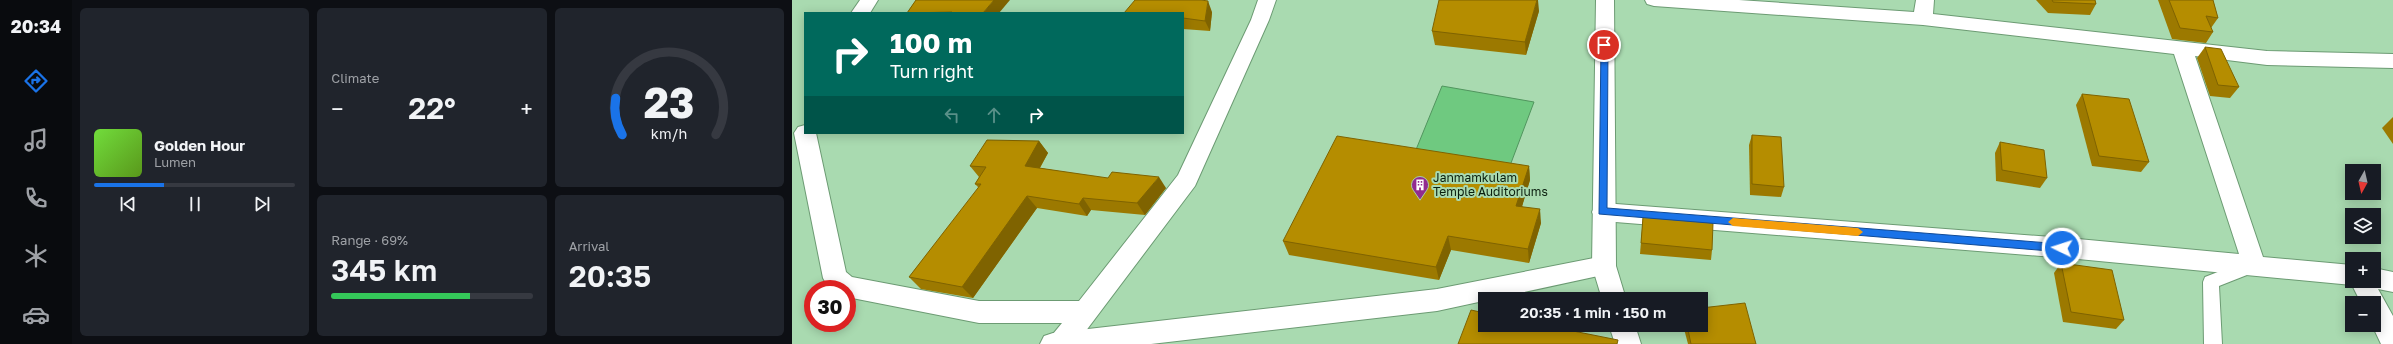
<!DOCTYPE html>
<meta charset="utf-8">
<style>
body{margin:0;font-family:"Golos Text",sans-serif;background:#20242c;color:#f1f3f6;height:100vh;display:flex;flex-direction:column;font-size:15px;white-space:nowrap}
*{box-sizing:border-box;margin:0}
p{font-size:13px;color:#9ea1a6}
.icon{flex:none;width:22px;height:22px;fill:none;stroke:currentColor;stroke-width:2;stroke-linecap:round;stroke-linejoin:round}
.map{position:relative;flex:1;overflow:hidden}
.details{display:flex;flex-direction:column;gap:8px;padding:8px;background:#0d0f14;width:720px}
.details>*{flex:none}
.top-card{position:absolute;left:12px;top:12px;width:380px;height:122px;border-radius:0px;box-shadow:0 2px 10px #0003;background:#00695c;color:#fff;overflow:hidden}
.needle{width:26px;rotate:188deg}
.fabs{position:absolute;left:1553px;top:164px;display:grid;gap:8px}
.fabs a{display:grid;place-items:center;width:36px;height:36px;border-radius:0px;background:#171b24;box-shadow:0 2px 10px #0003;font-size:20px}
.speed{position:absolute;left:12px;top:280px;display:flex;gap:8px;font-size:20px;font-weight:700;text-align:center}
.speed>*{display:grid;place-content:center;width:52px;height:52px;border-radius:50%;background:#171b24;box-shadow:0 2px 10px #0003;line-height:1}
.speed .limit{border:6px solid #d22;background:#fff;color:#111}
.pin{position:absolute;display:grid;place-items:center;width:34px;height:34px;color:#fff;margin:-17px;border:2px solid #fff;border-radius:50%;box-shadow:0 1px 4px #0007}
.me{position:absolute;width:44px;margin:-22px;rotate:274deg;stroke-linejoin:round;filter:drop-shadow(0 0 3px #0008)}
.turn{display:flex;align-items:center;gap:14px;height:84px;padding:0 20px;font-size:18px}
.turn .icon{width:52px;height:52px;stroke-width:2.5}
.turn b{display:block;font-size:28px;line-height:34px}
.lanes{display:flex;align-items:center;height:38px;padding:0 20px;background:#0003;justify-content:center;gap:20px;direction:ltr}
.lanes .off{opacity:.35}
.big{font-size:30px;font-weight:600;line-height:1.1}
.details .card{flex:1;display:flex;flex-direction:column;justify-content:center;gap:6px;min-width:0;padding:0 14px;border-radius:6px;background:#20242c}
.details .dial{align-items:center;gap:0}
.dial svg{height:104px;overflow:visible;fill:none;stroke:#363941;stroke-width:7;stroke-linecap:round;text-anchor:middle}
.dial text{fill:#f1f3f6;stroke:none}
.song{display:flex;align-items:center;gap:12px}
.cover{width:48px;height:48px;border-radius:6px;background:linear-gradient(135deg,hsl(100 70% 55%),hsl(90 70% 35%))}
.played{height:4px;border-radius:2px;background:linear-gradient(90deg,#1a73e8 35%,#363941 35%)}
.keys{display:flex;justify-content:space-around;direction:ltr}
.heat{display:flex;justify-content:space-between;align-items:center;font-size:22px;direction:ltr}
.charge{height:6px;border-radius:3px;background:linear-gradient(90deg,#34c759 69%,#363941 0)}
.details .tiles{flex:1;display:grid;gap:8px;grid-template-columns:repeat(3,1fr)}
.card:first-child{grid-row:span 2}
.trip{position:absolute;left:686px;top:292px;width:230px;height:40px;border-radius:0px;background:#171b24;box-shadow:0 2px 10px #0003;font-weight:600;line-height:40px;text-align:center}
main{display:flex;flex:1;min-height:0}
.menu{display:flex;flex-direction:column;width:72px;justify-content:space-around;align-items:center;background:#090b0e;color:#9ea1a6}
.menu .icon{width:28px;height:28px}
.menu .selected{color:#1a73e8}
.menu b{font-size:18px;color:#f1f3f6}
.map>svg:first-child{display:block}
.water{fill:#6fc980;stroke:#51955e}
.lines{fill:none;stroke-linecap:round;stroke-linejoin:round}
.service-casing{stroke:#6c9b73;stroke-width:2}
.minor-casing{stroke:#6c9b73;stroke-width:2}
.tertiary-casing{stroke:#6c9b73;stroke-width:2}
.secondary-casing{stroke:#6c9b73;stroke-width:2}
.service{fill:#fff;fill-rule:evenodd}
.minor{fill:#fff;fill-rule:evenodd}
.tertiary{fill:#fff;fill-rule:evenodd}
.secondary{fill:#fff;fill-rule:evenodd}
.wall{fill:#9c7900}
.shaded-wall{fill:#7f6300}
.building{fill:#b58d00;stroke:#7f6300}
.route{fill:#1a73e8;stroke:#114b97}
.slow{fill:#f59e0b}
.labels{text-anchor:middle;stroke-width:4;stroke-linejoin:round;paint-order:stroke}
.poi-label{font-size:12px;fill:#0a1d0e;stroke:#a9dab0;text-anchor:start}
</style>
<main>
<nav class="menu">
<b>20:34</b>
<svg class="icon selected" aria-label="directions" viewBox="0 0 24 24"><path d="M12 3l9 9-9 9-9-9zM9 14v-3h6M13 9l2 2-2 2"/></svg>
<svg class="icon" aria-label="music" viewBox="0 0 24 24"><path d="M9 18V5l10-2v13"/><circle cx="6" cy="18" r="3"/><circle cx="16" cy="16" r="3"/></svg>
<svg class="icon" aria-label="phone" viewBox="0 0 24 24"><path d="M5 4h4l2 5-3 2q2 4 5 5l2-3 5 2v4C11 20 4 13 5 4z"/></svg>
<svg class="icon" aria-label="climate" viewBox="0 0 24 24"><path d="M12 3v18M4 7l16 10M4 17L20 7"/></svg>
<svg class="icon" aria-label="car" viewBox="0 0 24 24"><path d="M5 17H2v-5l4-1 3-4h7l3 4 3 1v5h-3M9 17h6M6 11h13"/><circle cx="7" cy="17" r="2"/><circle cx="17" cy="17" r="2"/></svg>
</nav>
<section class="details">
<div class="tiles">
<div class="card">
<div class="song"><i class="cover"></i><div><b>Golden Hour</b><p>Lumen</p></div></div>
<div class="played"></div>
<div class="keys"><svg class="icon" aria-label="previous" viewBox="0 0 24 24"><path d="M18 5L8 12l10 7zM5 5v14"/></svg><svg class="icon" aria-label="pause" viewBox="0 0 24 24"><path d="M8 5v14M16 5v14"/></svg><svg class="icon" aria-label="next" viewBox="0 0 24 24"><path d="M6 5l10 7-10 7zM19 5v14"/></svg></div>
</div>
<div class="card"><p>Climate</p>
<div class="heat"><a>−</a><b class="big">22°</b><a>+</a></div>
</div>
<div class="card dial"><svg viewBox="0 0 100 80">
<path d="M14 69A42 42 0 1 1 86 69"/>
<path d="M14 69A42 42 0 0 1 9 41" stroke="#1a73e8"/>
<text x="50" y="56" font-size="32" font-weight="700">23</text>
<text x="50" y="72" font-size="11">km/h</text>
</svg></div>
<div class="card"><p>Range · 69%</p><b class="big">345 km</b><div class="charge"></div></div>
<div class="card"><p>Arrival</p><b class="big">20:35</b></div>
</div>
</section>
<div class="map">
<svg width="1601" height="344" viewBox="0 0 1601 344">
<rect width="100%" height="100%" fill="#a9dab0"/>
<polygon class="water" points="650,86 742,102 716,171 621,157"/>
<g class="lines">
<defs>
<polygon id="service" points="1459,259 1465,261 1467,266 1465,271 1427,286 1430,344 1412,344 1411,282 1413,277"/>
<g id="minor">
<polygon points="68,0 86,0 78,13 59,13"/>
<path d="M466 0H484L477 20 403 186 284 344H258L261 334 270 323H187L55 297V289C43 289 37 290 31 278L2 133 6 127 13 125V133H24L54 272 60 277 187 301H287L386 175 459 20Z"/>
<polygon points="853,0 947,0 1122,12 1124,0 1142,0 1141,14 1475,51 1601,54 1601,68 1475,65 1403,56 1471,257 1560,265 1560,281 1582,281 1582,268 1601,272 1601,292 1586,289 1601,316 1601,344 1589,344 1580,325 1582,325 1582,303 1569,303 1560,285 1286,259 811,221 803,218 800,212 803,206 811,203 1286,239 1447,254 1382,54 1131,25 862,6 855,4"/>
</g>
<polygon id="tertiary" points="812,256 820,259 824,266 820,273 645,311 359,344 248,344 252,336 261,333 645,289"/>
<g id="secondary">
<polygon points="804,0 822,0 824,266 834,299 810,299 800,266"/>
<polygon points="817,325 843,325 849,344 823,344"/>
</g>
</defs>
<use href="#service" class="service-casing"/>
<use href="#minor" class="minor-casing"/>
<use href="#tertiary" class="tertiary-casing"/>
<use href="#secondary" class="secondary-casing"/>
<use href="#service" class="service"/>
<use href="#minor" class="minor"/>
<use href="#tertiary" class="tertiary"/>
<use href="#secondary" class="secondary"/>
</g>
<g class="wall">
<polygon points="124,0 207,13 115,13"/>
<polygon points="1244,0 1303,0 1304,4 1298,15 1256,13"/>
<polygon points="1366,0 1421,0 1426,18 1419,28 1421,32 1414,43 1380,39"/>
<polygon points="747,11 734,55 643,45 640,31"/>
<polygon points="420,12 418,31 391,29 391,13"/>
<polygon points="1413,47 1447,87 1438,98 1418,96 1405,58"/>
<polygon points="1290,94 1357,162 1349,172 1300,166 1284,105"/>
<polygon points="1601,117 1601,144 1590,128"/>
<polygon points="960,135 992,187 989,197 958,195 957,145"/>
<polygon points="247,141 256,153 248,168 374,188 353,215 299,210 295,216 245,208 181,298 129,289 117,277 187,188 183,184 187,177 178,166"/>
<polygon points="1208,142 1255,178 1248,188 1204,181 1203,153"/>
<polygon points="737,166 738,180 730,206 749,223 737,263 659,250 647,280 497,255 491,241"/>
<polygon points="851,217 920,250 919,260 848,254"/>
<polygon points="1269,263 1332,320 1324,329 1271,322 1262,273"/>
<polygon points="891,325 909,325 964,344 896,344"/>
</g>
<g class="shaded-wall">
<polygon points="202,0 218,0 207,13 191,13"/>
<polygon points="745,0 746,0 747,11 734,55 733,42"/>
<polygon points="416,1 420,12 418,31 413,21"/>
<polygon points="247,141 256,153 242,178 233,166"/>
<polygon points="737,166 738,180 726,220 724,206"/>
<polygon points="367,177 374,188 353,215 345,203"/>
<polygon points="235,196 245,208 181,298 170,287"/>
<polygon points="291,198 299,210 295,216 287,204"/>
<polygon points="748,209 749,223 737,263 736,249"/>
<polygon points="656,236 659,250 647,280 644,267"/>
</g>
<g class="building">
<polygon points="124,0 202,0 191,13 159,13 160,12 115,13"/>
<polygon points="343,0 409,0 416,1 413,21 391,18 391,13 332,13"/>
<polygon points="647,0 745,0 733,42 640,31"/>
<polygon points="1260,0 1303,0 1304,4 1261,2"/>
<polygon points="1377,0 1421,0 1426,18 1414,16 1421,32 1388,28"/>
<polygon points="1413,47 1429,49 1447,87 1426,85"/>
<polygon points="1290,94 1337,99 1357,162 1307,156"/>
<polygon points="960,135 989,137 992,187 960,184"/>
<polygon points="545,136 737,166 724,206 748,209 736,249 656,236 644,267 491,241"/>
<polygon points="195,140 247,141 233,166 316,178 320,172 367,177 345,203 291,198 287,204 235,196 170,287 117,277 189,184 183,184 194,167 178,166"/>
<polygon points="1208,142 1252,150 1255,178 1210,170"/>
<polygon points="851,217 921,223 920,250 849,243"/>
<polygon points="1269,263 1320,270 1332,320 1279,312"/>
<polygon points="953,303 964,344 899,344 895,325 909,325 909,308"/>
<polygon points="679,310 693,313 693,325 751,325 826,340 825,344 666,344"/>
</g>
<polygon class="route" points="809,43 816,45 815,208 1270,244 1275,248 1270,252 807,214"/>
<polygon class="slow" points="941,218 1066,228 1071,232 1066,236 941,226 936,222"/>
<defs>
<symbol id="building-pin" viewBox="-11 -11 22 30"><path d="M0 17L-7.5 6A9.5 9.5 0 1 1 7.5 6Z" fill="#912b90" stroke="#a9dab0"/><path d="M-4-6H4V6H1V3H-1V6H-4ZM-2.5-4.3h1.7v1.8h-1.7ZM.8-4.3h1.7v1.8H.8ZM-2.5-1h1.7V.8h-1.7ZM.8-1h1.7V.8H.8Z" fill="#fff"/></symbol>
</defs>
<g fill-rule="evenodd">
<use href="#building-pin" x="618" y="175" width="20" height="27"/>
</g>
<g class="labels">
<g class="poi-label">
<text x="641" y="182">Janmamkulam<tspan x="641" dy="14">Temple Auditoriums</tspan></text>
</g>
</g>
</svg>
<div class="fabs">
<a><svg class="needle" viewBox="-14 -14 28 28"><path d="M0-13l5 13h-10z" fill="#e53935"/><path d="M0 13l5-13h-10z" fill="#9ea1a6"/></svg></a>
<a><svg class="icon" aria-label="layers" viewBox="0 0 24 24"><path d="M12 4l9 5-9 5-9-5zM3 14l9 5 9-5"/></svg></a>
<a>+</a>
<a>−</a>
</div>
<div class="speed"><div class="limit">30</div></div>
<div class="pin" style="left:812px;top:45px;background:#d93025"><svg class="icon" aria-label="arrive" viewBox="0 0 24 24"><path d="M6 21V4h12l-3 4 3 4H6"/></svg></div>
<svg class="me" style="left:1270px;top:248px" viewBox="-20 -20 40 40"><circle r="17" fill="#1a73e8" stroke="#fff" stroke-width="3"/><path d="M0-11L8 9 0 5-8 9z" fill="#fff"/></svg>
<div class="trip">20:35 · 1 min · 150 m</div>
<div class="top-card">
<div class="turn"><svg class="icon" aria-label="right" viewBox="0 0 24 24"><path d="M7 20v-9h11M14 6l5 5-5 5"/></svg><div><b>100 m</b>Turn right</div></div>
<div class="lanes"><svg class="icon off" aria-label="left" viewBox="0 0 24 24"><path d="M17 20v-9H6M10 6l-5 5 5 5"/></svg><svg class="icon off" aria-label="ahead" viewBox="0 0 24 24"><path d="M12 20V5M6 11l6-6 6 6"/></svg><svg class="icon" aria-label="right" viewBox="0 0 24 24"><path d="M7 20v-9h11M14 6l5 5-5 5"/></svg></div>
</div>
</div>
</main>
